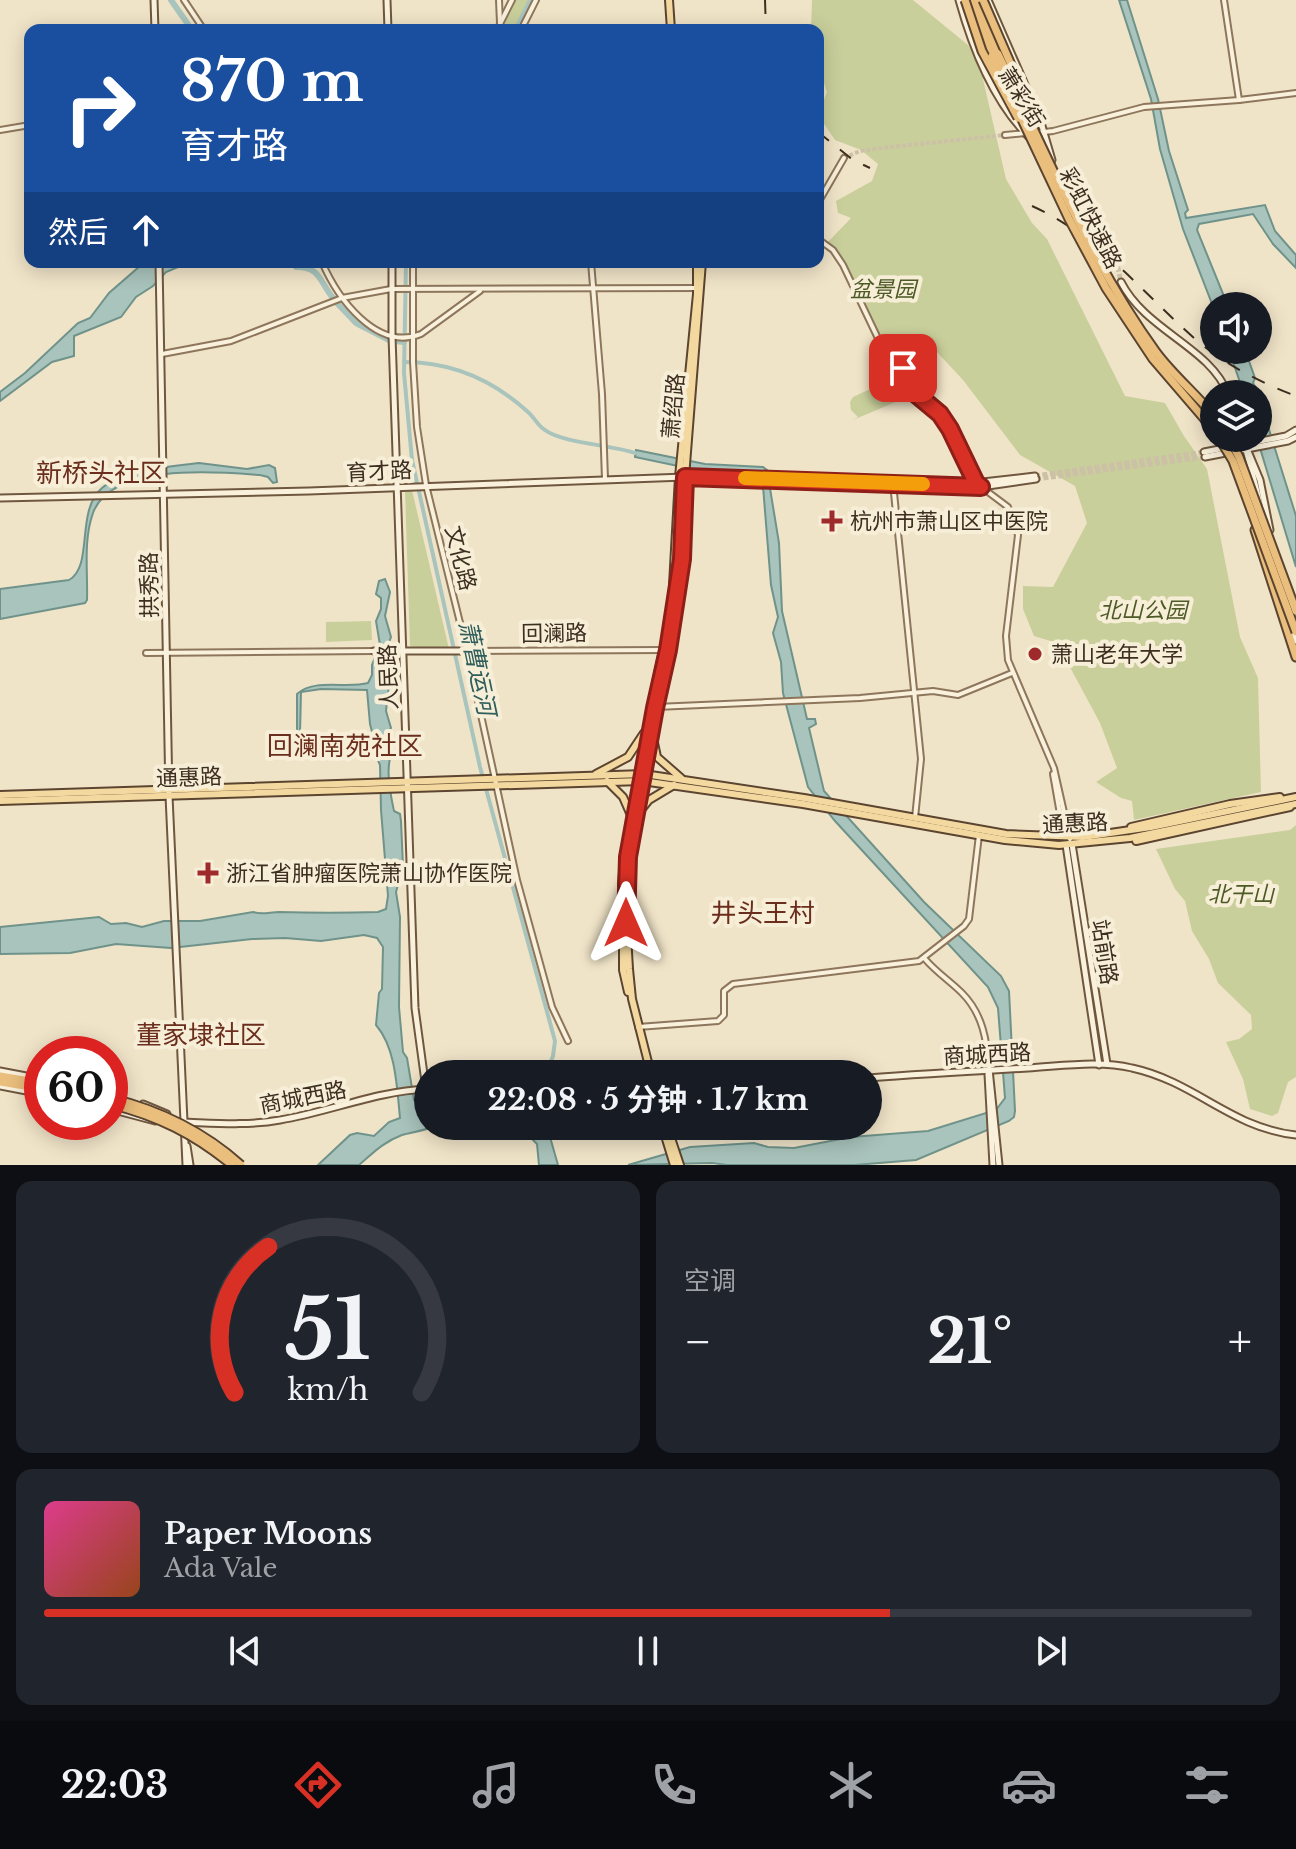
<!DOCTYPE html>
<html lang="zh">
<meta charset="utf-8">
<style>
body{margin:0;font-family:"Libre Baskerville","Noto Sans SC",serif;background:#20242c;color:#f1f3f6;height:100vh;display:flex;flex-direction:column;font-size:30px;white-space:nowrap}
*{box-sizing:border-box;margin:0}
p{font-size:26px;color:#9ea1a6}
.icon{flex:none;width:44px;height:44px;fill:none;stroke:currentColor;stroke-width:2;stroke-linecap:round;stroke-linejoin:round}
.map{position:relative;height:1165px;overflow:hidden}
.side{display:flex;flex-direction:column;gap:16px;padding:16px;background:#0d0f14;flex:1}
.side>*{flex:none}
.guide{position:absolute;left:24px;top:24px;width:800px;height:244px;border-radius:16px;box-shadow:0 4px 20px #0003;background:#1a4fa0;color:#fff;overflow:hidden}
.tools{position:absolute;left:1200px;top:292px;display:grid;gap:16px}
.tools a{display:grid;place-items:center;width:72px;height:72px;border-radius:50%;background:#171b24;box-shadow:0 4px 20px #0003;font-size:40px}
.speed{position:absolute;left:24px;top:1036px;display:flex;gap:16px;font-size:40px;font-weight:700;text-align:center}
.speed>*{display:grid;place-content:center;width:104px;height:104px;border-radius:50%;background:#171b24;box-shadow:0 4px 20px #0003;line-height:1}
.speed .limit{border:12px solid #d22;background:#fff;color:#111}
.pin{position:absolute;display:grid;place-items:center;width:68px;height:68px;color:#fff;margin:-34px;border-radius:16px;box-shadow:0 4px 12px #0006}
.me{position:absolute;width:88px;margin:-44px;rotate:0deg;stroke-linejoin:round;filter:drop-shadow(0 0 6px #0008)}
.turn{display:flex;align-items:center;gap:28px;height:168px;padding:0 24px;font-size:36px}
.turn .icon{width:104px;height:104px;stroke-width:2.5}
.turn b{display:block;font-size:56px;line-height:68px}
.then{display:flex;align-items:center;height:76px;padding:0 24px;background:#0003;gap:16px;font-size:30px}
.big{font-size:60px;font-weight:700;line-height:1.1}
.side .card{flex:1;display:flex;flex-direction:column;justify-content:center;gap:12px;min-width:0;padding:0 28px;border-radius:16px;background:#20242c}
.side .dial{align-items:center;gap:0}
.dial svg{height:208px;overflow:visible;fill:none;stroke:#363941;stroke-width:7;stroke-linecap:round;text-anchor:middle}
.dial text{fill:#f1f3f6;stroke:none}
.song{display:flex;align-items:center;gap:24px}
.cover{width:96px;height:96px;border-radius:12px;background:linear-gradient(135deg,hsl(330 70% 55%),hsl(20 70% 35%))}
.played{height:8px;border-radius:4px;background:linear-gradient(90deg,#d93025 70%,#363941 70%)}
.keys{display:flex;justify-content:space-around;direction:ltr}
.heat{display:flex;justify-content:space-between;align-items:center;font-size:44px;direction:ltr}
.side .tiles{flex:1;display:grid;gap:16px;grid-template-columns:1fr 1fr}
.card:last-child{grid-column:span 2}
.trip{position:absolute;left:414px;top:1060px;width:468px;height:80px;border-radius:40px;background:#171b24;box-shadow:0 4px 20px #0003;font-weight:700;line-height:80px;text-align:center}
.tabs{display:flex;height:128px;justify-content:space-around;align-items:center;background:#090b0e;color:#9ea1a6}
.tabs .icon{width:56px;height:56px}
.tabs .active{color:#d93025}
.tabs b{font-size:36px;color:#f1f3f6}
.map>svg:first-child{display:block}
.green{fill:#c9cf9b}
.water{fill:#a9c4bc;stroke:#6f938a;stroke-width:2}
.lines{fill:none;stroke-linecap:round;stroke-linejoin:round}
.canal{stroke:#a9c4bc;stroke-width:4}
.river{stroke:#a9c4bc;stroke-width:6}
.tertiary-tunnel{stroke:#ccc0a6;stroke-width:4;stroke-dasharray:4 2;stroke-linecap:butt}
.secondary-tunnel{stroke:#ccc0a6;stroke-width:5;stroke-dasharray:5 2.5;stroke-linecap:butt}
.tertiary-casing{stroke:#8d765c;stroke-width:8}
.secondary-casing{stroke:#6f573f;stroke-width:9}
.primary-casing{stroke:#5b4430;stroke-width:10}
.trunk-casing{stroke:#5b4430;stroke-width:11}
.tertiary{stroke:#faf1dc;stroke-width:4}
.secondary{stroke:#faf1dc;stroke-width:5}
.primary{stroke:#f3d9a0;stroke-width:6}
.trunk{stroke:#eabe7c;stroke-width:7}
.rail{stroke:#3d2e20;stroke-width:2;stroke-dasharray:14 14;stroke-linecap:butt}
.trunk-bridge-casing{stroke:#5b4430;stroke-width:11;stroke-linecap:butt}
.trunk-bridge{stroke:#eabe7c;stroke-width:7}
.route-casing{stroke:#8d1f18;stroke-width:20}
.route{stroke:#d93025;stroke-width:14}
.slow{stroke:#f59e0b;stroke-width:14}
.poi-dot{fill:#9e2a2b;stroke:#f7eed8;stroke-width:3}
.labels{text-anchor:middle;stroke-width:8;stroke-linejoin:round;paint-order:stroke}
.street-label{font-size:22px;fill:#3d2e20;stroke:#f7eed8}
.park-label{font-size:22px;font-style:italic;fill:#4d5a26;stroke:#f7eed8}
.poi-label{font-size:22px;fill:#3d2e20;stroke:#f7eed8;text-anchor:start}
.water-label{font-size:24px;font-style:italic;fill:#2f5d5a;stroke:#f7eed8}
.quarter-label{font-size:26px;fill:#6b2e1e;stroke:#f7eed8}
</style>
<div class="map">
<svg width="1296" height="1165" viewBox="0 0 1296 1165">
<rect width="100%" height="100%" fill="#f0e4c8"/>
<g class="green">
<polygon points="516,0 530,0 516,30 502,30"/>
<polygon points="812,0 913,0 968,45 979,62 1006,179 1032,223 1047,239 1125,396 1165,403 1184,436 1207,469 1240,637 1258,678 1261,792 1134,820 1132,801 1121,798 1096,782 1117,768 1100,723 1057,643 1034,636 1023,609 1023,586 1053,587 1087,523 1075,486 1020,455 963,380 922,336 884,351 828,242 851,218 838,213 836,201 872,181 878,164 861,150 835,140 818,115 827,92 818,65 818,30 811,30"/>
<polygon points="879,385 891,388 894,398 898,401 853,420 858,417 851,410 850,402 853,397"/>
<polygon points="412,490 449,649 418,649 410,646 405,492"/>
<polygon points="371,621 372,640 326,642 326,622"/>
<polygon points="1296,825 1296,1077 1288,1082 1278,1113 1272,1116 1250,1109 1243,1079 1226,1042 1239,1039 1252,1029 1251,1015 1218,983 1209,959 1192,931 1185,901 1175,889 1156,849 1290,830"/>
</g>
<g class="water">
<polygon points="1119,0 1127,0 1158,99 1169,151 1188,210 1185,213 1186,218 1265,205 1275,231 1296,255 1296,268 1273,244 1253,214 1199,224 1197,230 1228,306 1214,306 1214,309 1183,229 1160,149 1151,99"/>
<polygon points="160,262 190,262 166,272 153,286 136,297 121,317 74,336 74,356 52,362 0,401 0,392 25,373 78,323 90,318 109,293 140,266"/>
<polygon points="1229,350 1245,350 1255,378 1253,383 1256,388 1296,516 1296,567 1257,438 1258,394 1244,394"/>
<polygon points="636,450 705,464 763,467 767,470 779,543 782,611 807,719 815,719 816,724 809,728 824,791 924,902 1001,976 1009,991 1015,1111 1014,1117 1009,1121 916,1160 855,1165 727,1165 712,1163 628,1165 690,1147 754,1143 768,1147 794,1148 851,1137 928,1131 996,1110 1005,1098 998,1008 988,987 835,821 808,787 783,693 781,662 773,633 778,617 771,585 762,474 697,470 635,457"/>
<path d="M199 463 247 469 269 465 275 468 277 482 273 483 268 477 260 475C219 472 111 462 93 513 83 541 88 572 87 600L85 603 0 619V589L69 580C94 566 75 511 102 488 123 470 172 466 199 463Z"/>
<path d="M385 579 390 592 385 616 391 637 388 645 390 676 386 711 391 728 388 734C395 743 390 754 389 765 387 779 391 797 394 811L400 814 401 821 403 867 396 892 400 917 399 1007 403 1052 407 1058 414 1100 428 1104V1126H434C424 1131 413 1132 402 1135 383 1142 372 1154 359 1165H318L350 1135 357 1133 374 1136 389 1122 400 1118C397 1088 396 1048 376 1025L379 993 382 989 383 947 377 938 364 935 321 941 285 938 252 939 171 948 116 944 70 953 0 954V927L99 917 111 924 126 923 142 927 164 921H200L253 912C262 915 270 912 279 912 312 913 345 913 378 912L386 909 388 896 381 810 380 765 373 749 375 743 370 724 367 690 321 689 301 692 300 734 297 735V694C314 678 347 689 368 683L372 675V665L380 645 376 621 381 609V598L376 594 379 581Z"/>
<polygon points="479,1126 541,1126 550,1137 558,1165 539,1165 537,1144 532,1139"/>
</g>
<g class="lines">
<g class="canal">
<polyline points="515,30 530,0"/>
<polyline points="406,262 404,373 412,460 480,767 555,1041 553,1056 546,1074"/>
<path d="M404 362C451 362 493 380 528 412 534 417 538 426 545 430 562 443 612 445 635 453"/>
</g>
<g class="river">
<polyline points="171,0 192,30"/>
<path d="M296 267C321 267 319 281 333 298"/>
<polyline points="337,303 356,323 389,340"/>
<polyline points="395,341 404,342"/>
</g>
<polyline class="tertiary-tunnel" points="844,158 860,151 882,148 1005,135"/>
<g class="secondary-tunnel">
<polyline points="1084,229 1115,255 1121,282"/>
<polyline points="1035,476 1204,452"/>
<polyline points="1036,479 1205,457"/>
</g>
<defs>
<g id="tertiary">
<polyline points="184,0 204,30"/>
<polyline points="499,0 500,23"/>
<polyline points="1224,0 1239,100"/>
<polyline points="497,30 512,0"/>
<polyline points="521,30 536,0"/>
<polyline points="0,130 30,125"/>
<polyline points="1035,133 1053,131 1144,107 1239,100 1296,93"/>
<polyline points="1005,135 1026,133"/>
<polyline points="818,203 844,158"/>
<polyline points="818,239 833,250 843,265 884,351 903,368 916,394 940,414 950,429 976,483 1008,507 1018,535 1006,636 1008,660 1054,768 1070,839"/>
<path d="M322 262C337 297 376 352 421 334L480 291"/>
<polyline points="413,262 413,362 417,427 426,485 467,651 517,880 552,1007 568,1041"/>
<polyline points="591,262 602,394 605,479"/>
<polyline points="162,354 231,341 342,298 391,289 699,288"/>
<polyline points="893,483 921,759 915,818"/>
<polyline points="467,651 666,650"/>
<polyline points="146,653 374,651"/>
<polyline points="656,707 860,698 933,691 958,695 1012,673"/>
<polyline points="1053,774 1064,837"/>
<path d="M925 959C936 972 950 981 962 993 983 1014 987 1041 989 1069"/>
<polyline points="638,1027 718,1021 724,1015 724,991 733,984 919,961 964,926 969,919 979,835"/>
</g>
<g id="secondary">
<polyline points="154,0 155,30"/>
<polyline points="387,0 388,30"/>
<path d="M959 0C972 47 994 102 1029 137"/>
<polyline points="988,0 1040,119 1052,160"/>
<polyline points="159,262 169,796 186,1165"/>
<polyline points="392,262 392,336 415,1008 426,1089"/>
<path d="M1121 282C1146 331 1210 347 1228 394"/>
<path d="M1243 438C1248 460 1256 483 1260 506"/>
<polyline points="1245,444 1260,480 1270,530"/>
<polyline points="1204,452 1286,436 1296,430"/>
<polyline points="1205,457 1288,441 1296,437"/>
<polyline points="974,483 1035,476"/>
<polyline points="0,498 309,491 685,477 981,487 1036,479"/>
<polyline points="1291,627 1296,641"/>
<polyline points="374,651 467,651"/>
<polyline points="1072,844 1107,1064"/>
<polyline points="1066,845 1099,1065"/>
<polyline points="989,1069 999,1165"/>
<polyline points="0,1071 42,1079"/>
<polyline points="988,1074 993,1165"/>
<path d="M868 1078C921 1074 975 1071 1028 1068 1062 1066 1099 1060 1132 1068 1196 1082 1231 1128 1296 1135"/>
<polyline points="0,1086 42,1094"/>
<polyline points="143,1104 167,1114"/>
<polyline points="110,1109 155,1121"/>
<path d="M181 1122C214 1123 247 1126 280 1120 329 1112 377 1091 427 1089"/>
<polyline points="187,1146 190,1165"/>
</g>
<g id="primary">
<polyline points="669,0 671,30"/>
<polyline points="673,585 679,477 697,294 697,262"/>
<polyline points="651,707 667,632"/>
<polyline points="652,733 657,757 681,778"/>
<polyline points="596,774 628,757 644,733"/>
<polyline points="607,781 623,797 630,813"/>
<polyline points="0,795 644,774 804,798 1006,834 1083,837 1151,827 1296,797"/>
<polyline points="0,801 642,781 803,804 1005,840 1059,845 1130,838 1296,804"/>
<polyline points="637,815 649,800 674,785"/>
<polyline points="630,825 646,734"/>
<polyline points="1131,827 1230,804 1280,797"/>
<polyline points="1136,841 1290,807"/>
<polyline points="622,885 624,860"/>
<polyline points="623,940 623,970 628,992"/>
<polyline points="651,1074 632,999 629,969 625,900 628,857 655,708 668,650 682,559 685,477 702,262"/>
<polyline points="662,1126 674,1165"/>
<polyline points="667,1126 680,1165"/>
</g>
<g id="trunk">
<polyline points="970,0 992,56"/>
<polyline points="977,0 998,54"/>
<polyline points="1255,530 1296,657"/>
<polyline points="0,1076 42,1083"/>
<polyline points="0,1082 42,1089"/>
</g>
</defs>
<use href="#tertiary" class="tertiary-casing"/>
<use href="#secondary" class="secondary-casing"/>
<use href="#primary" class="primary-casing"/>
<use href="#trunk" class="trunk-casing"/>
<use href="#tertiary" class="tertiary"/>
<use href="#secondary" class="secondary"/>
<use href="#primary" class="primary"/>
<use href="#trunk" class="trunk"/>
<g class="rail">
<polyline points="765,0 766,30"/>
<polyline points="818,132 853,160 870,168"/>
<path d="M1032 206C1097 235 1141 291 1194 338 1224 364 1259 382 1296 396"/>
</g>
<defs>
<g id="trunk-bridge">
<polyline points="965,0 982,51 1018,118"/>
<polyline points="983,0 1035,120"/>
<path d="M998 54C1047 155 1090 261 1156 352 1173 375 1196 394 1214 416"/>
<polyline points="992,56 1069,219 1106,288 1153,359 1214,430"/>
<polyline points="1219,438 1233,461 1296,632"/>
<polyline points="1229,438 1239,457 1296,611"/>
<path d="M110 1098C160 1110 203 1131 241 1165"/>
<path d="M110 1104C158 1116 194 1134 232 1165"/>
</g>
</defs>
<use href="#trunk-bridge" class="trunk-bridge-casing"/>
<use href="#trunk-bridge" class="trunk-bridge"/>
</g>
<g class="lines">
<defs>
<polyline id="route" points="626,923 628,857 655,708 668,650 682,559 685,477 981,487 976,483 950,429 940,414 916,394 903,368"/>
</defs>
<use href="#route" class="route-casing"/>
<use href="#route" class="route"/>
<polyline class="slow" points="745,478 923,484"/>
</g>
<g class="poi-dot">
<path d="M828 509h8v8h8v8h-8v8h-8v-8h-8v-8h8z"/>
<circle cx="1035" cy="654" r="8"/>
<path d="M204 861h8v8h8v8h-8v8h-8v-8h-8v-8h8z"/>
</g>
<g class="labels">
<g class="street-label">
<text transform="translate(1022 97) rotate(58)" y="8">萧彩街</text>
<text transform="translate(1091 218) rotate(63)" y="8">彩虹快速路</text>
<text transform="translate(673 406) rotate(-85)" y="8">萧绍路</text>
<text transform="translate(379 471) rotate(-3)" y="8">育才路</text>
<text transform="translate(461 558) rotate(76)" y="8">文化路</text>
<text transform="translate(149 585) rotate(-91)" y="8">拱秀路</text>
<text transform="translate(554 633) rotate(-1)" y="8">回澜路</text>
<text transform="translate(388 677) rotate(-92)" y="8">人民路</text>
<text transform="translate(189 777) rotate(-2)" y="8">通惠路</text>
<text transform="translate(1075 823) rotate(-3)" y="8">通惠路</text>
<text transform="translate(1105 952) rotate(81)" y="8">站前路</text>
<text transform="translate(987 1054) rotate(-3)" y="8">商城西路</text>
<text transform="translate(303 1097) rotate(-11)" y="8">商城西路</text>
</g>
<g class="park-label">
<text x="883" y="297">盆景园</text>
<text x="1143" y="618">北山公园</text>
<text x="1241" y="902">北干山</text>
</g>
<g class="poi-label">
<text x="850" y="529">杭州市萧山区中医院</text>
<text x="1051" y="662">萧山老年大学</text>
<text x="226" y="881">浙江省肿瘤医院萧山协作医院</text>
</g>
<g class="water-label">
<text transform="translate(477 668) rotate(78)" y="8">萧曹运河</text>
</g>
<g class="quarter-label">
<text x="101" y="482">新桥头社区</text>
<text x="345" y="755">回澜南苑社区</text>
<text x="763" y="922">井头王村</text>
<text x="201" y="1044">董家埭社区</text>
</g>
</g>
</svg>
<div class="tools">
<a><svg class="icon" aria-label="sound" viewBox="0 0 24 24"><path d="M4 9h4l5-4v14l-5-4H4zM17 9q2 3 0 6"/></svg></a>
<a><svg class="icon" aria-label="layers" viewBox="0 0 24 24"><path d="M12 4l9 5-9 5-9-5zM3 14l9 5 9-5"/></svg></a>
</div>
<div class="speed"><div class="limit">60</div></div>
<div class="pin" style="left:903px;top:368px;background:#d93025"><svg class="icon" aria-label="arrive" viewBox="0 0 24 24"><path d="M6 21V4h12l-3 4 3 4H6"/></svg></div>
<svg class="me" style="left:626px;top:923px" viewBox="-20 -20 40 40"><path d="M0-17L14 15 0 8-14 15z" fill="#d93025" stroke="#fff" stroke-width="4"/></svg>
<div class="trip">22:08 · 5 分钟 · 1.7 km</div>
<div class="guide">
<div class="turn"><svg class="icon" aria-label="right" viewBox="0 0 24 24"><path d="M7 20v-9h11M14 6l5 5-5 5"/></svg><div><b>870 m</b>育才路</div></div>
<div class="then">然后<svg class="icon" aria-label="ahead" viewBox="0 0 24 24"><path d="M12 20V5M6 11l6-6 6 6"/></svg></div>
</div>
</div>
<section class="side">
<div class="tiles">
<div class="card dial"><svg viewBox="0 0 100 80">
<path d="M14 69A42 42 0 1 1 86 69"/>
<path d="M14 69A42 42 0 0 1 27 13" stroke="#d93025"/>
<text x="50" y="56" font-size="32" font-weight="700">51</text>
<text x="50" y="72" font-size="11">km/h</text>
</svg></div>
<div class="card"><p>空调</p>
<div class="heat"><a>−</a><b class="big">21°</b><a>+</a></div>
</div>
<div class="card">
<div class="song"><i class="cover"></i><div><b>Paper Moons</b><p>Ada Vale</p></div></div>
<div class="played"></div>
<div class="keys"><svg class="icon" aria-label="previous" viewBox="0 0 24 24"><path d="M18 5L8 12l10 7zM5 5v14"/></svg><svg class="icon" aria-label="pause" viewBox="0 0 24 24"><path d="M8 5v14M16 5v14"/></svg><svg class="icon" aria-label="next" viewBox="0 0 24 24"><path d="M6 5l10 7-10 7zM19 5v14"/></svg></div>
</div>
</div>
</section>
<nav class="tabs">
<b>22:03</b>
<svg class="icon active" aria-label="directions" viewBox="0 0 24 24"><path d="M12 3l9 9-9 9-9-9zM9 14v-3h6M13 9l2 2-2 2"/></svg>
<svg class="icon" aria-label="music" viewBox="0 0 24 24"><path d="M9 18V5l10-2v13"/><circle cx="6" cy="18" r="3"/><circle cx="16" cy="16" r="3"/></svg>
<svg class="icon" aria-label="phone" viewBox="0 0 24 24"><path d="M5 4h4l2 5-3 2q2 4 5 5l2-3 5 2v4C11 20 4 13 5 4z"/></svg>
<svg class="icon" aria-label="climate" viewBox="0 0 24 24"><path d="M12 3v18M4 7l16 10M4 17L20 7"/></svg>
<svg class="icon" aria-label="car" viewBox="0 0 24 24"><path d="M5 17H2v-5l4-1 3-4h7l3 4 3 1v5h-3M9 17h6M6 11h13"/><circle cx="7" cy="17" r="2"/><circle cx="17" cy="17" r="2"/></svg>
<svg class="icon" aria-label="filters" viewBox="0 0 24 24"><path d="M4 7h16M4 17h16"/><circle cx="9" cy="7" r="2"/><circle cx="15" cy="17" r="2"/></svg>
</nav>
